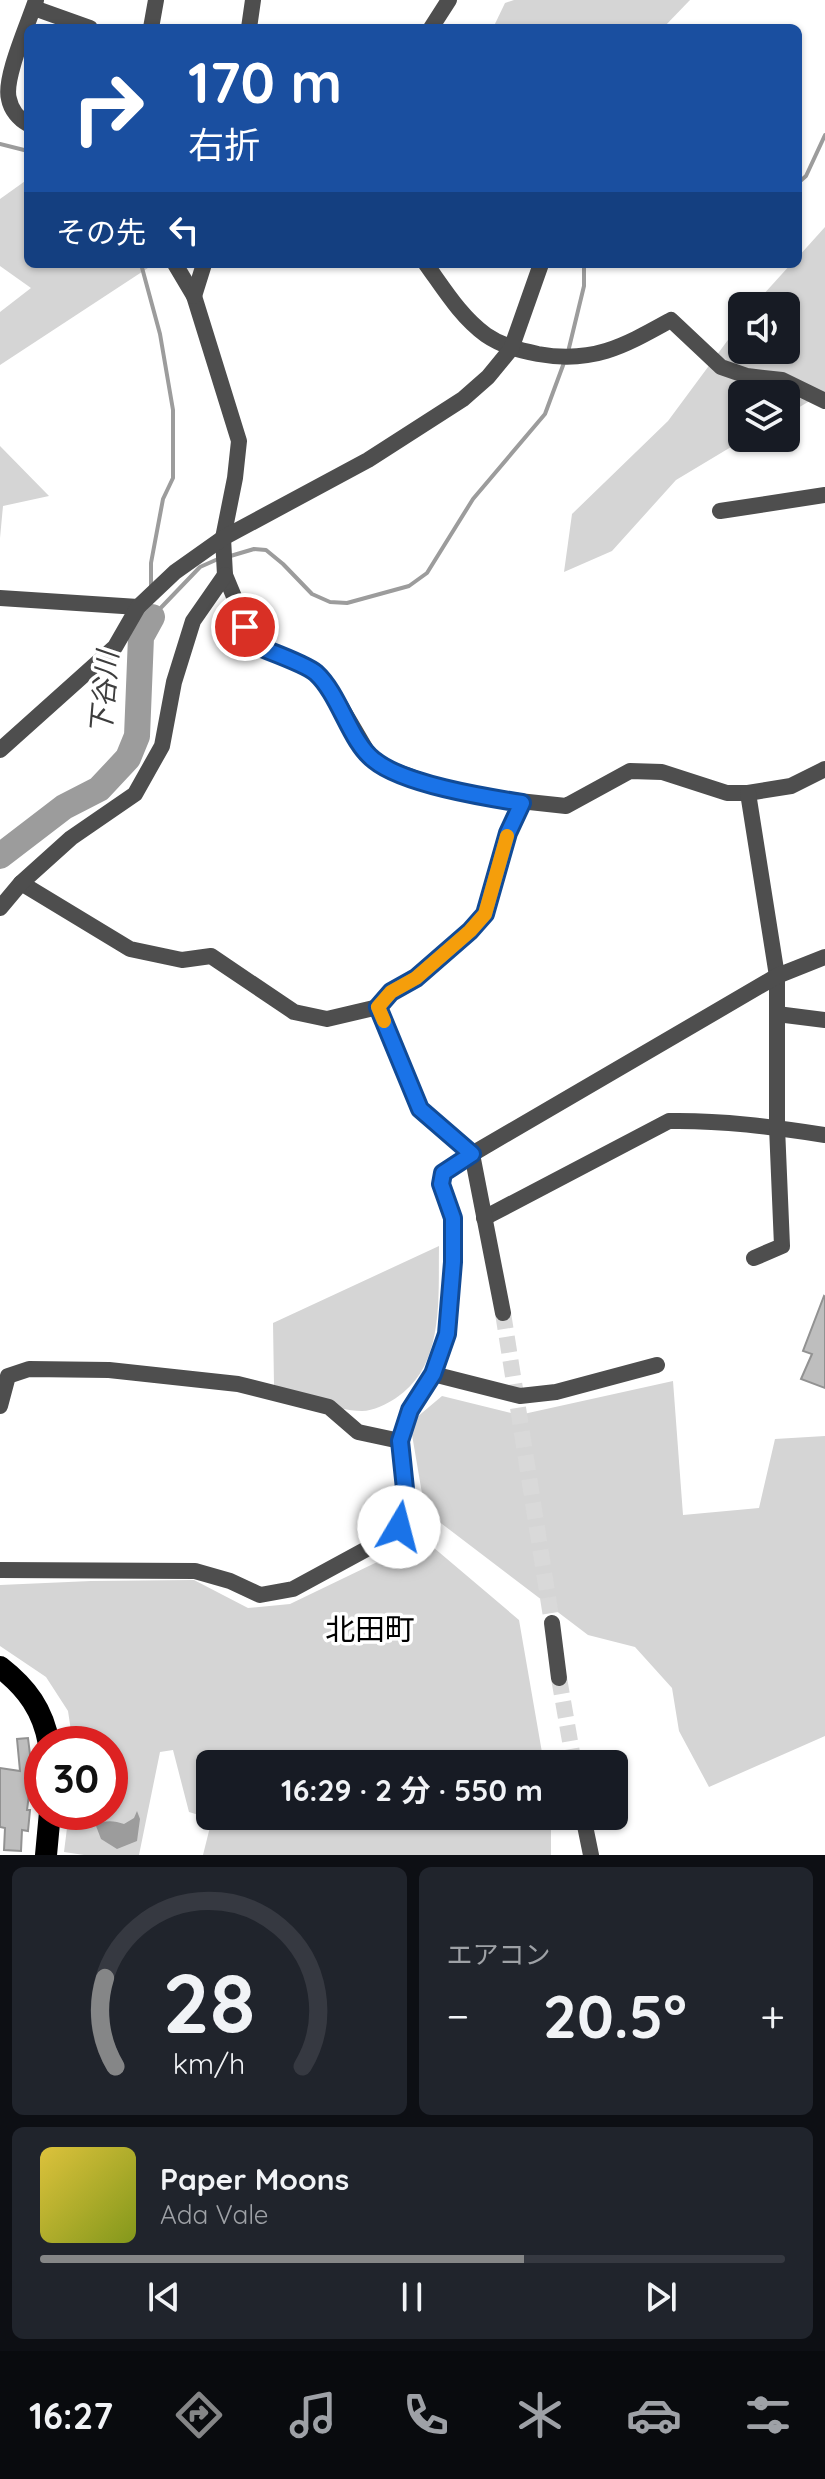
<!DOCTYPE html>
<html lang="ja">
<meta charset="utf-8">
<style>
body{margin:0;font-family:Quicksand,"Noto Sans JP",sans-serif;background:#20242c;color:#f1f3f6;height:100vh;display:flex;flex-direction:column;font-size:30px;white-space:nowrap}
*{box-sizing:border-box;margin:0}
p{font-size:26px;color:#9ea1a6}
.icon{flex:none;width:44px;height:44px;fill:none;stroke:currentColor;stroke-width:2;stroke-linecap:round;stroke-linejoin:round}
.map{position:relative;height:1855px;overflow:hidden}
.details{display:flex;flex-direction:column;gap:12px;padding:12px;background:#0d0f14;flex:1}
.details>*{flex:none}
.hud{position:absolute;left:24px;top:24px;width:778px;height:244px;border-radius:12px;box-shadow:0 2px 6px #0004;background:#1a4fa0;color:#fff;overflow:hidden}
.controls{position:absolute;left:728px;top:292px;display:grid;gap:16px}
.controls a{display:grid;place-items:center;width:72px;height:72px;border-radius:12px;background:#171b24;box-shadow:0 2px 6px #0004;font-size:40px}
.speed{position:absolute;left:24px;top:1726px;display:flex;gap:16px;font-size:40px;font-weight:700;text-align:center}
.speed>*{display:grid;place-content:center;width:104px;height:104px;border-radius:50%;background:#171b24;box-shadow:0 2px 6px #0004;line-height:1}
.speed .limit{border:12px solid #d22;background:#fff;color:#111}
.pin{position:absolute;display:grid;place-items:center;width:68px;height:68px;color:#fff;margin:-34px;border:4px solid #fff;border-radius:50%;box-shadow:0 2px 8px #0007}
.me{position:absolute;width:88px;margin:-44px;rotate:8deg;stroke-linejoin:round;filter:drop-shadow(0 0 6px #0008)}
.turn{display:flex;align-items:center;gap:28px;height:168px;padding:0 32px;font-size:36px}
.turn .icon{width:104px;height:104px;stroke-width:2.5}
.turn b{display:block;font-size:56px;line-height:68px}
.then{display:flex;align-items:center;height:76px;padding:0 32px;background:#0003;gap:16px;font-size:30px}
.big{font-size:60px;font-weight:700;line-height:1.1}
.details .tile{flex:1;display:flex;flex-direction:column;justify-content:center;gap:12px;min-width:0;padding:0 28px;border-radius:12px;background:#20242c}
.details .dial{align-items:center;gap:0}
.dial svg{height:208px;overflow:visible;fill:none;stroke:#363941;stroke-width:7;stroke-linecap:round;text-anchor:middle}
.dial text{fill:#f1f3f6;stroke:none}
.song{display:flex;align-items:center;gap:24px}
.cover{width:96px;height:96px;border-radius:12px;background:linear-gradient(135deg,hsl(50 70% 55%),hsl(70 70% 35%))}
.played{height:8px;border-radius:4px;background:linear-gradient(90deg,#858687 65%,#363941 65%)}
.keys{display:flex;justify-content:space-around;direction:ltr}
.heat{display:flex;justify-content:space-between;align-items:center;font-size:44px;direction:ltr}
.details .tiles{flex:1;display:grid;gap:12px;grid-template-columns:1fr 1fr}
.tile:last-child{grid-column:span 2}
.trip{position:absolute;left:196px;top:1750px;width:432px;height:80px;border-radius:12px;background:#171b24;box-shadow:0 2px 6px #0004;font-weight:700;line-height:80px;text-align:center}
.dock{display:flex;height:128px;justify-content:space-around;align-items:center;background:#090b0e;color:#9ea1a6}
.dock .icon{width:56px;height:56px}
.dock .on{color:#858687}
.dock b{font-size:36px;color:#f1f3f6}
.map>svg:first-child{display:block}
.green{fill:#d5d5d5}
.water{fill:#9c9c9c}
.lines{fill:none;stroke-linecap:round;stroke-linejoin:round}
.stream{stroke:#9c9c9c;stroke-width:4}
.river{stroke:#9c9c9c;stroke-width:26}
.building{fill:#bebebe;stroke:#929292;stroke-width:2}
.tertiary-tunnel{stroke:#d9d9d9;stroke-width:16;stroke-dasharray:16 8;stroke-linecap:butt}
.minor{stroke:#4e4e4e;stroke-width:16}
.tertiary{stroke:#4e4e4e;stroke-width:16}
.trunk{stroke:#000;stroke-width:22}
.route-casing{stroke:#114b97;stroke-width:20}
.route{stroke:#1a73e8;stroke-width:14}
.slow{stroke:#f59e0b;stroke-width:14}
.labels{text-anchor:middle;stroke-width:7;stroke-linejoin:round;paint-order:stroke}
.water-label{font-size:28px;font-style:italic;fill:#3d3d3d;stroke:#fff}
.quarter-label{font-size:30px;fill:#000;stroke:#fff}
</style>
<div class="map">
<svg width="825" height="1855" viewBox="0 0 825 1855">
<rect width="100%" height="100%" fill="#fff"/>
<g class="green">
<polygon points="514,0 690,0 663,28 493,28 505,3"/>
<polygon points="28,179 28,264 154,264 0,365 0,312 31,288 0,266 0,199"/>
<polygon points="825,227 825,392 786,415 786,394 742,394 742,438 746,438 676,480 612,551 564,572 572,514 668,421 742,321 742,350 786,350 786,306 753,306 791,264 798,264 798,257"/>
<polygon points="0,446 49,496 3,506 0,538"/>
<path d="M439 1246C438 1298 445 1366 396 1398 387 1404 373 1411 362 1411 333 1411 301 1394 274 1385L273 1323Z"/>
<polygon points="673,1381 683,1515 759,1508 775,1439 825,1436 825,1736 709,1787 679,1731 672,1688 635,1647 588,1635 425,1511 410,1423 442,1396 519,1415"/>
<polygon points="414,1531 519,1620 544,1764 210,1764 210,1816 551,1816 551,1855 203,1855 212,1819 189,1812 173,1750 160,1752 139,1855 84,1855 64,1852 69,1812 110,1812 110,1744 73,1744 68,1711 46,1677 0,1646 0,1585 91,1581 194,1580 248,1608 290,1604 400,1551"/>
</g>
<path class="water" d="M137 1811 140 1819 137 1841 117 1849 101 1839 96 1826C104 1819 115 1821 124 1824L134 1818Z"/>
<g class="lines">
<g class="stream">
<polyline points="0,144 28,151"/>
<polyline points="798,183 806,176 825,135"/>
<polyline points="141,264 160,334 173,410 173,478 163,499 151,563 151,587"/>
<polyline points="568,352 584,286 584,264"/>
<polyline points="227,557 254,549 266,550 283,564 312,594 330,602 347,603 409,586 427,573 473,499 545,414 565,360"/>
<polyline points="152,617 200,567 218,559"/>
</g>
<polyline class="river" points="0,856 64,807 99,789 128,758 137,736 141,637 152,617"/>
</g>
<g class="building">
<polygon points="824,1296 825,1297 825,1388 801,1379 812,1354 803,1351"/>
<polygon points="28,1738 32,1771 27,1810 30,1810 28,1831 22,1830 21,1851 4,1850 5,1828 0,1827 0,1768 20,1771 17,1739"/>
</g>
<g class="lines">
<g class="tertiary-tunnel">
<polyline points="503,1313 552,1623"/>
<polyline points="559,1678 574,1764"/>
</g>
<g class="minor">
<polyline points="34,8 90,28"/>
<polyline points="151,28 156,0"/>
<polyline points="249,28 253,0"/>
<polyline points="431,28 449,0"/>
<path d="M28 124C19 119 11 110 9 99 3 79 29 22 36 0"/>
<polyline points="175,264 194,296 239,441 235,478 223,538 225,575 254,645 314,670 333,693 371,758 384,767 434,785 483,797 566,806 630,771 662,772 727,793 748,793 791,786 825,769"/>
<path d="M426 264C444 289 461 317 486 335 502 346 519 350 538 354 593 364 624 346 671 320L721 367 747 376 782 380 825 401"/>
<polyline points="194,296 204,264"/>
<polyline points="720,511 825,495"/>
<polyline points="0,598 138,607"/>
<polyline points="0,750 115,647 138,607 175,572 223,538 368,460 463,399 488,377 511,349 541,264"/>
<polyline points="748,793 777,976"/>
<polyline points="21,883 130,949 182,960 211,956 294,1012 327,1019 378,1007 391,992 416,978 470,931 485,914 508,833 522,803"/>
<polyline points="0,908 21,883 71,838 135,794 162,746 174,682 193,621 225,575"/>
<polyline points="777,1014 825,1020"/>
<path d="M484 1218 669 1121C721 1120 773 1127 825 1135"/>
<polyline points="433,1374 520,1396 556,1392 657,1365"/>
<polyline points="0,1406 8,1376 29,1369 109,1370 238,1384 329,1407 358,1432 400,1441"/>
<polyline points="0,1570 195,1571 230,1581 260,1595 293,1589 385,1539 399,1527 407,1508 400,1441 410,1410 433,1374 447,1334 453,1262 453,1218 441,1184 443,1173 472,1154 420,1109 378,1007"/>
</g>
<g class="tertiary">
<polyline points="754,1258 782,1246 777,1127 777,976"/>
<polyline points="503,1313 472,1154 777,976 825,957"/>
<polyline points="552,1623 559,1678"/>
<polyline points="583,1816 591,1855"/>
</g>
<g class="trunk">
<path d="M0 1667C27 1688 43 1710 49 1744"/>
<polyline points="46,1855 50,1812"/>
</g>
</g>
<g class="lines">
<defs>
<path id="route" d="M245 627 254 645C268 651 306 664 316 673 340 695 350 742 374 760 403 784 484 797 522 803L508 833 485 914 470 931 416 978 391 992 378 1007 420 1109 472 1154 443 1173 441 1184 453 1218V1262L447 1334 433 1374 410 1410 400 1441 407 1508 399 1527"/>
</defs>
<use href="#route" class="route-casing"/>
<use href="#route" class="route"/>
<polyline class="slow" points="384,1021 378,1007 391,992 416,978 470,931 485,914 507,836"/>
</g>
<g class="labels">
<g class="water-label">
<text transform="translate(104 693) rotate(-85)" y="10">下谷川</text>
</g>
<g class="quarter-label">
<text x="370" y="1640">北田町</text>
</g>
</g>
</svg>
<div class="controls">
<a><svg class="icon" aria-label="sound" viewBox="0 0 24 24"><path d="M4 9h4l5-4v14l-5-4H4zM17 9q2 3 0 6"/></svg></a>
<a><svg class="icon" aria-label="layers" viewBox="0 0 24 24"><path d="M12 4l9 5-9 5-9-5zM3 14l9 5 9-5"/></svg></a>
</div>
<div class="speed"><div class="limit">30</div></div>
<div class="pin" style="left:245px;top:627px;background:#d93025"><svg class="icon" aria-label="arrive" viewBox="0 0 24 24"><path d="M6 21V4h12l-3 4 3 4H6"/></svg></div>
<svg class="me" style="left:399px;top:1527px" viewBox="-20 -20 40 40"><circle r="19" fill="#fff"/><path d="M0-13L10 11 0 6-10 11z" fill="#1a73e8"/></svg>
<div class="trip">16:29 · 2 分 · 550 m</div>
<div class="hud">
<div class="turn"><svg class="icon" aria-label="right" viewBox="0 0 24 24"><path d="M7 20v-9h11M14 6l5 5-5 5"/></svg><div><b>170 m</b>右折</div></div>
<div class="then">その先<svg class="icon" aria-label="left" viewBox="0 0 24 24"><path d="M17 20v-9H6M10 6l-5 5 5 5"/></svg></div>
</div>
</div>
<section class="details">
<div class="tiles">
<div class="tile dial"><svg viewBox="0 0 100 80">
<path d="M14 69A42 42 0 1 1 86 69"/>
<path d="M14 69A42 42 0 0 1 10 35" stroke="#858687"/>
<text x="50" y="56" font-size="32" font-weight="700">28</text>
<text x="50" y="72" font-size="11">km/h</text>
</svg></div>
<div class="tile"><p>エアコン</p>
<div class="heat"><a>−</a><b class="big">20.5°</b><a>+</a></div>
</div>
<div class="tile">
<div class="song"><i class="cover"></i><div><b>Paper Moons</b><p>Ada Vale</p></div></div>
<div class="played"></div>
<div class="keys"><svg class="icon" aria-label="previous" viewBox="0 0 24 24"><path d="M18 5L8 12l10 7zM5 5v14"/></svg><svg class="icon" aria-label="pause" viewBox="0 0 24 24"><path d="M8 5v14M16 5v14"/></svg><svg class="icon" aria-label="next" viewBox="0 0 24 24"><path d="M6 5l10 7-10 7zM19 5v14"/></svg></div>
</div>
</div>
</section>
<nav class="dock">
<b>16:27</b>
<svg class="icon on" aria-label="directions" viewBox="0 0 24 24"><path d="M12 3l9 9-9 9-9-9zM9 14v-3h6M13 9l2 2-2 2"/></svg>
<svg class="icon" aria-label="music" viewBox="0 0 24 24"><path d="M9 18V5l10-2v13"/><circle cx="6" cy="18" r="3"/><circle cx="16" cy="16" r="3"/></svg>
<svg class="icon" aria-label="phone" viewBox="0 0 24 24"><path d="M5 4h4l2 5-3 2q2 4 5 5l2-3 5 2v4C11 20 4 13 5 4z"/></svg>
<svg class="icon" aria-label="climate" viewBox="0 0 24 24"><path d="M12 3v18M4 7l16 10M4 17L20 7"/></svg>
<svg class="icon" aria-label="car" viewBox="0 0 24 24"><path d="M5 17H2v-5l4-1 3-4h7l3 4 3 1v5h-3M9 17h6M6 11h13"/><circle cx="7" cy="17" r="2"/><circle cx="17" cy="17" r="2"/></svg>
<svg class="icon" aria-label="filters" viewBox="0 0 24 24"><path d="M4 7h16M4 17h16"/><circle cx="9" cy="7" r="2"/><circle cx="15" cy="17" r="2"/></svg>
</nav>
